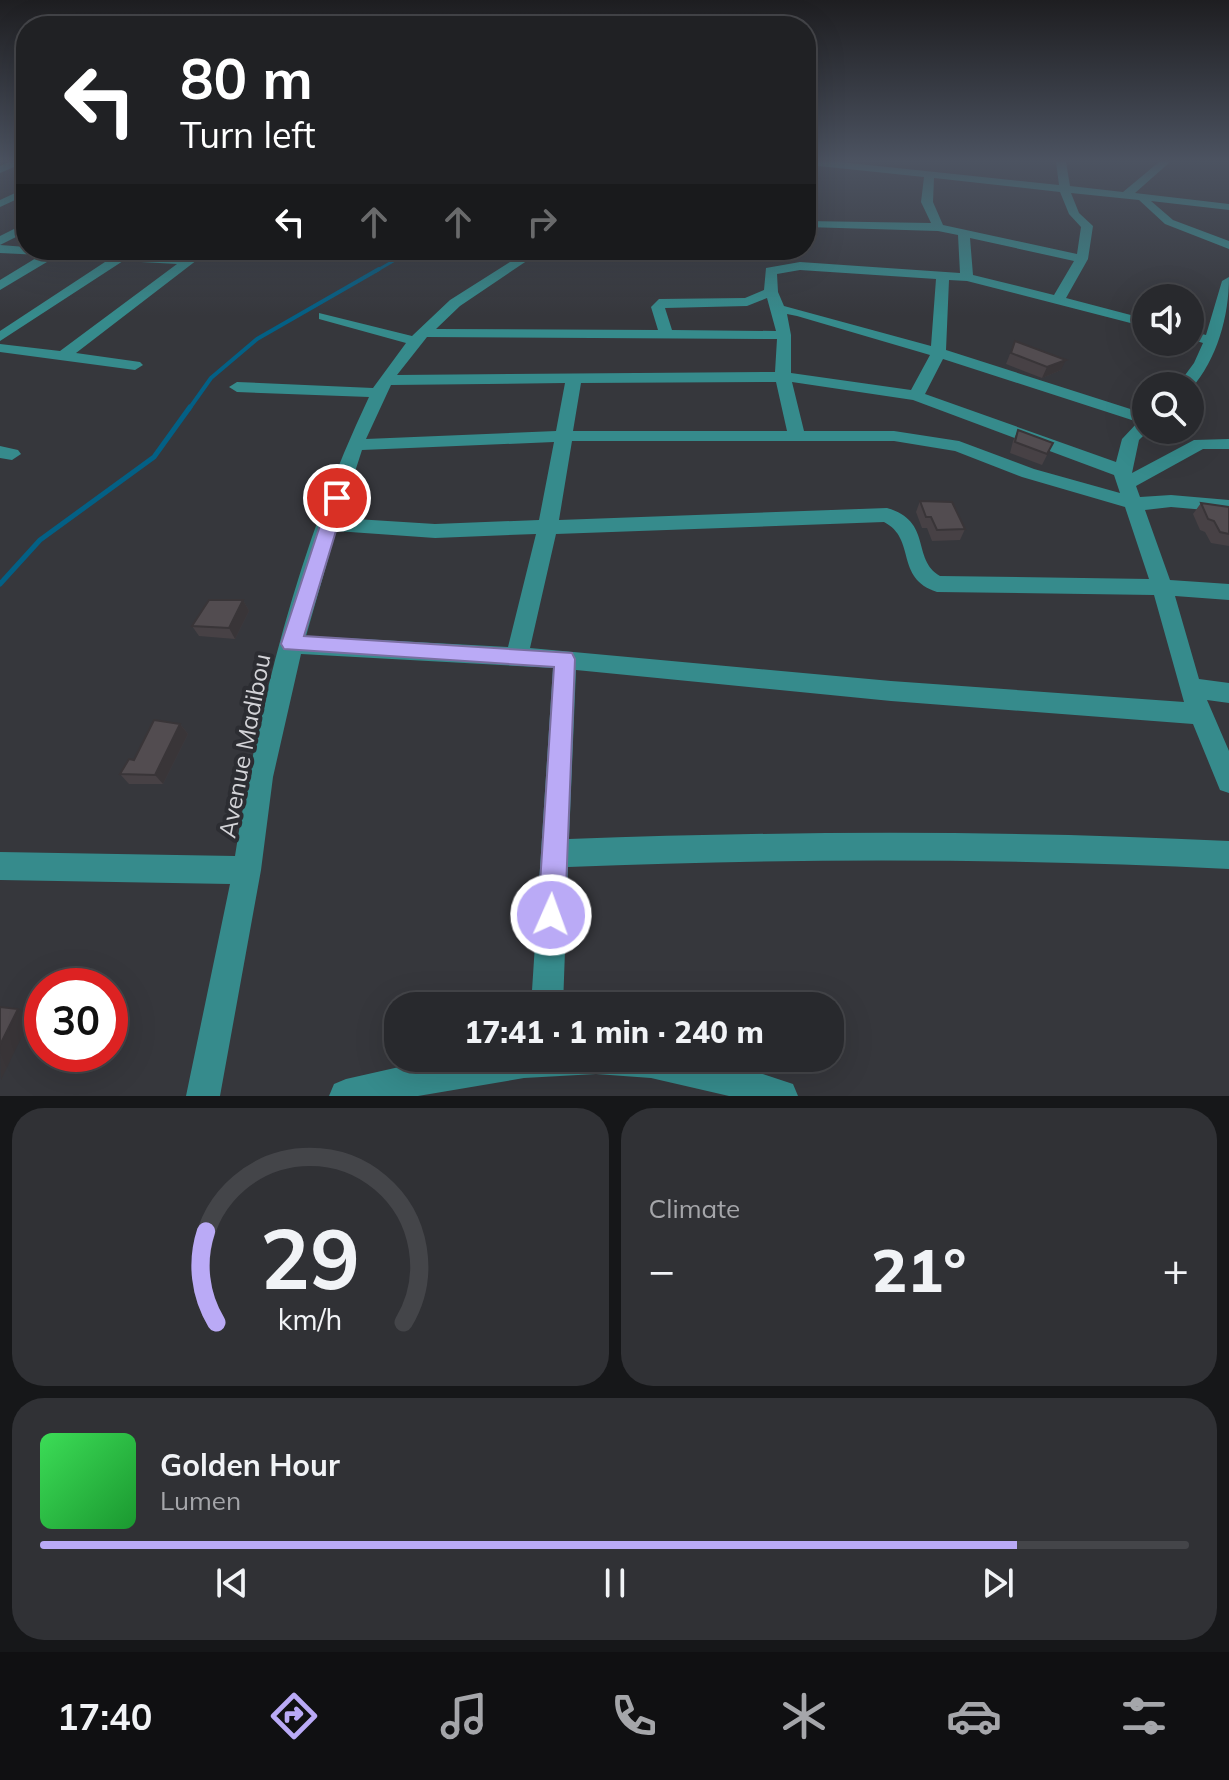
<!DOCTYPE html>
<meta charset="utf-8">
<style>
body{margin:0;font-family:Mulish,sans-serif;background:#303135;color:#f1f3f6;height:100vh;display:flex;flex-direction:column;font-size:30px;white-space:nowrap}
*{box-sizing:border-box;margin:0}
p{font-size:26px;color:#a5a6aa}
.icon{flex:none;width:44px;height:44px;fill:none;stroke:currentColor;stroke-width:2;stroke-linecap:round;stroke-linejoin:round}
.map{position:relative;height:1096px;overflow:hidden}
.details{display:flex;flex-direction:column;gap:12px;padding:12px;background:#161719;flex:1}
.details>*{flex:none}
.guide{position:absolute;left:16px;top:16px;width:800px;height:244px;border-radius:32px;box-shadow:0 8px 32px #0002,0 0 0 2px #444549;background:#202124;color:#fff;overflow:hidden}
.controls{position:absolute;left:1132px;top:284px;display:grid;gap:16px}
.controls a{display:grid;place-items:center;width:72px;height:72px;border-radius:50%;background:#28292d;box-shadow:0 8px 32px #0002,0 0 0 2px #444549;font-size:40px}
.speed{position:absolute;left:24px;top:968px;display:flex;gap:16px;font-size:40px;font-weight:700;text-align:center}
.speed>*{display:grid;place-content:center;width:104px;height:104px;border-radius:50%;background:#28292d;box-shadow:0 8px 32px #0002,0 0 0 2px #444549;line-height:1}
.speed .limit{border:12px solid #d22;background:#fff;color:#111}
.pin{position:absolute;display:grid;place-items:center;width:68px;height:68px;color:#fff;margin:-34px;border:4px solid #fff;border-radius:50%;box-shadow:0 2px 8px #0007}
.me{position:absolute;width:88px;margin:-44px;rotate:2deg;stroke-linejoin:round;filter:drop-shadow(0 0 6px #0008)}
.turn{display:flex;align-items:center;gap:28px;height:168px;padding:0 32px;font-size:36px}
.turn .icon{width:104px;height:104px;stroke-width:2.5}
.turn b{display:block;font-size:56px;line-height:68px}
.lanes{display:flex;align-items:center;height:76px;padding:0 32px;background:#0003;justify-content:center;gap:40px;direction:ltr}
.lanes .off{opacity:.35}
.big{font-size:60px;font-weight:800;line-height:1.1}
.details .tile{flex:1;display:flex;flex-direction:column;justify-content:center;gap:12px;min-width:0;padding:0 28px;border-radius:32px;background:#303135}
.details .dial{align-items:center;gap:0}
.dial svg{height:208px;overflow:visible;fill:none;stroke:#444549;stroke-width:7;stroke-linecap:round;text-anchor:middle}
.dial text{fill:#f1f3f6;stroke:none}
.song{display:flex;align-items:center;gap:24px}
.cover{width:96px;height:96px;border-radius:12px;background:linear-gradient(135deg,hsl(130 70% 55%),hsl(130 70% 35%))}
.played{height:8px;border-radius:4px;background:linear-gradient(90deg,#baaaf6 85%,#444549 85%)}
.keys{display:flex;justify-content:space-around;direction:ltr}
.heat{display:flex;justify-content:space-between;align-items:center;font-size:44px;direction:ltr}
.details .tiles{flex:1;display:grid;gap:12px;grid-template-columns:1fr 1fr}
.tile:last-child{grid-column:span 2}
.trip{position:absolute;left:384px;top:992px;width:460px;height:80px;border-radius:32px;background:#28292d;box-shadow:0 8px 32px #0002,0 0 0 2px #444549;font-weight:800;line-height:80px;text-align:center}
.menu{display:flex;height:128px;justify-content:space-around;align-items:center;background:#101012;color:#a5a6aa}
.menu .icon{width:56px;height:56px}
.menu .active{color:#baaaf6}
.menu b{font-size:36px;color:#f1f3f6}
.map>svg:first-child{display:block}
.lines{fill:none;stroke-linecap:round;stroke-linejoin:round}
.stream-far2{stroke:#036085;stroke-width:3}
.stream-far1{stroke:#036085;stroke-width:4}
.stream{stroke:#036085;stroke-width:5}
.minor{fill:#368b8c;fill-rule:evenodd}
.wall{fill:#474145}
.shaded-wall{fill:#393538}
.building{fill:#524c50;stroke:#393538;stroke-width:2}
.route{fill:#baaaf6;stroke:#796ea0;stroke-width:2}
.labels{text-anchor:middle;stroke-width:8;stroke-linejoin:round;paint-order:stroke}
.street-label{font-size:24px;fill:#d3d3d7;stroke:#2c2d32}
</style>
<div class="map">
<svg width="1229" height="1096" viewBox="0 0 1229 1096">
<rect width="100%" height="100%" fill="#36373c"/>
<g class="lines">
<g class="stream-far2">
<polyline points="386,250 395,260"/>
<polyline points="376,271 395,260 452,250"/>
</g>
<polyline class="stream-far1" points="189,409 211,378 257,339 379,269"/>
<polyline class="stream" points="0,584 40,540 154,457 190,407"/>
<g class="minor">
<polygon points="9,162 14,163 14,167 0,173 0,166"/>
<path d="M806 162H840L1059 185 1056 162H1066L1070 186 1123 192 1159 162H1170L1135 193 1229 204V210L1151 201 1173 220 1229 241V249L1165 224 1139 200 1071 193 1079 213 1093 226 1088 259 1066 298 1146 319V327L967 281 949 280 946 350 1146 414V430H1149L1139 440 1132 473 1194 440 1229 439V449H1203L1136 486 1140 497 1171 495 1229 500V512L1171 507 1145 510 1170 580 1229 584V600L1175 596 1199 679 1229 683V703L1207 700 1229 751V793L1220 790 1193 724 891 701 576 670 569 839C789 831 1009 830 1229 841V869C1009 858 789 858 568 867L563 1006H531L553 668 301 654 273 777 261 870 220 1096H186L230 884 0 880V852L235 856C259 700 301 540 369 397L237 392 229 387 237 382 373 388 406 343 319 319V313L412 336 450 300 529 250H543L460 306 436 329 658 330 651 307 659 299 745 298 764 290 766 268 800 262 960 273 958 235 938 231 806 227V221L931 223 921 202 924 177 809 165ZM934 178 1060 192 1069 214 1081 227 1077 254 943 225 933 202ZM970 238 1074 261 1054 295 973 275ZM800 270 936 279 931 346 784 306 778 292 777 274ZM767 298 776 331 672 330 665 308 747 306ZM787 314 797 316 930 355 911 390 791 373V335ZM427 337 777 339 775 372 397 375ZM943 359 1138 422 1122 439 1116 462 925 394ZM776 382 787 431H573L581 383ZM792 382 913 400 1114 475 1120 493 1034 469 959 441 894 431H804ZM565 383 556 431 366 439 391 385ZM572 441H894L955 451 1022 477 1125 507 1149 579 940 576C911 559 933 521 887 508L559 520ZM554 442 539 520 435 524 340 518 362 450ZM884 522C917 539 894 578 937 592L1154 595 1184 702 891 681 530 648 556 534ZM336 531 435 538 536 534 508 647 306 636Z"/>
<polygon points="26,188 26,195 0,207 0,200"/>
<polygon points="26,223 26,232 0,245 0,236"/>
<polygon points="0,245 26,247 26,250 123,251 187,257 196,250 210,250 76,353 140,362 143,365 135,370 0,352 0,344 60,351 177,264 123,261 0,341 0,331 108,260 57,256 0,290 0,280 41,255 0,253"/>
<path d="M1229 277C1229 317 1217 359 1191 389L1190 386H1177L1194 363 1203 343 1190 339V331L1206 335 1222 281Z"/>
<polygon points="0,446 18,450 21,454 12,460 0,458"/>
<polygon points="439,1058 714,1058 793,1084 798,1096 729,1096 651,1078 596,1074 524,1078 418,1096 329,1096 334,1084 346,1079"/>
</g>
</g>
<g class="wall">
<polygon points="1015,341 1061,370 1042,378 1006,364"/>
<polygon points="1018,430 1053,443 1042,465 1010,453 1013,441"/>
<polygon points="920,501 965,529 960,540 932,541 927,528 922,528 916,512"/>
<polygon points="1201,503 1229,507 1229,546 1211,543 1205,532 1200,530 1193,514"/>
<polygon points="243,600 249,611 235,639 199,636 192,626"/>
<polygon points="180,724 188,734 163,784 129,784 120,774 134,760"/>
</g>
<g class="shaded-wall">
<polygon points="1066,360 1061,370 1042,378 1047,367"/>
<polygon points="243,600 249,611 235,639 229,628"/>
<polygon points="180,724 188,734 163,784 155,775"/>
<polygon points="18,1009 32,1015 1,1080 0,1045"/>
</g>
<g class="building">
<polygon points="1015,341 1066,360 1047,367 1011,353"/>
<polygon points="1018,430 1053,443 1047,454 1015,442"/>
<polygon points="920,501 952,502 965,529 937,530 931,517 926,517"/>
<polygon points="1201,503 1229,507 1229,534 1220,532 1214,521 1208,519"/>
<polygon points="209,600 243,600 229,628 192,626"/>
<polygon points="154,720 180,724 155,775 120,774 129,759 134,760"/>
<polygon points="0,1007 18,1009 0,1045"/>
</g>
<linearGradient id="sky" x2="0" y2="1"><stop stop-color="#1e1e21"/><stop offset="0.51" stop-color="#4c5361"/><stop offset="1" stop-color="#4c5361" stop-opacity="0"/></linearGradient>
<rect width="1229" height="316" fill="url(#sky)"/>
<polygon class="route" points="337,492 346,498 304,636 572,653 575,659 565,915 561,924 551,928 542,924 538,915 554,667 284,649 281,644 329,498"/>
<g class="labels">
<g class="street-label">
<text transform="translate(245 746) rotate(-79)" y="8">Avenue Madibou</text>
</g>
</g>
</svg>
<div class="controls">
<a><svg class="icon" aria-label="sound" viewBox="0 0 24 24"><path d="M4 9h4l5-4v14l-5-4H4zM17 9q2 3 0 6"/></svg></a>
<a><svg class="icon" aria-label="search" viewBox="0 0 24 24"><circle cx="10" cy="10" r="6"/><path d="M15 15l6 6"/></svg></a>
</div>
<div class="speed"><div class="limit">30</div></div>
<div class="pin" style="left:337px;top:498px;background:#d93025"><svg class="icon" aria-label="arrive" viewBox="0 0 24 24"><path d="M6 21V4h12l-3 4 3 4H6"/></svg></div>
<svg class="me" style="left:551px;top:915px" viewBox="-20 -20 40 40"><circle r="17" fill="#baaaf6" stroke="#fff" stroke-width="3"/><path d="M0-11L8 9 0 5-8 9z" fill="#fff"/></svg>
<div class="trip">17:41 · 1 min · 240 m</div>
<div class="guide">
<div class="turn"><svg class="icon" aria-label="left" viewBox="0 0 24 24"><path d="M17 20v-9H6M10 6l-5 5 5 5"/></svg><div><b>80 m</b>Turn left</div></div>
<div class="lanes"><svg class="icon" aria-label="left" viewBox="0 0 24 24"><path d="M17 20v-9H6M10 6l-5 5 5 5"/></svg><svg class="icon off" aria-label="ahead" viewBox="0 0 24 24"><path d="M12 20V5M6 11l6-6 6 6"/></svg><svg class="icon off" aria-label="ahead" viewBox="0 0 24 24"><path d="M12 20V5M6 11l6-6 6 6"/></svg><svg class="icon off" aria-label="right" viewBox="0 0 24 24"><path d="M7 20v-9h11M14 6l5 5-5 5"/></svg></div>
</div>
</div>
<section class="details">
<div class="tiles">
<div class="tile dial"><svg viewBox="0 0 100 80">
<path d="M14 69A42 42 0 1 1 86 69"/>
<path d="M14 69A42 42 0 0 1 10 34" stroke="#baaaf6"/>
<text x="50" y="56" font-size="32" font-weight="700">29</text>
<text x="50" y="72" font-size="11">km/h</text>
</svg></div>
<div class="tile"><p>Climate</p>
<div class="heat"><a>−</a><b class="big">21°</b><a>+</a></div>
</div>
<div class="tile">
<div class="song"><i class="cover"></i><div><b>Golden Hour</b><p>Lumen</p></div></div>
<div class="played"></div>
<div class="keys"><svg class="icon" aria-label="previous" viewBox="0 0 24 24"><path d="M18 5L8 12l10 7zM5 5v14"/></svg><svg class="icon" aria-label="pause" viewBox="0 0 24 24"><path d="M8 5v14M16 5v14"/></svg><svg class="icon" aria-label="next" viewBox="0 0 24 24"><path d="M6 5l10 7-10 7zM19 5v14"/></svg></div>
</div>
</div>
</section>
<nav class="menu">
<b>17:40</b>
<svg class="icon active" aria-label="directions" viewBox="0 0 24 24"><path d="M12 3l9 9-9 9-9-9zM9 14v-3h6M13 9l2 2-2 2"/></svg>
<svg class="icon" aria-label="music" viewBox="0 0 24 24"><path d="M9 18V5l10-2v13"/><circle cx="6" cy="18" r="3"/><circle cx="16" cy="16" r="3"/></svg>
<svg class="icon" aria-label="phone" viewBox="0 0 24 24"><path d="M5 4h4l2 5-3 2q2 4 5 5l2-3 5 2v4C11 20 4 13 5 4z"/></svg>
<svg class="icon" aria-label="climate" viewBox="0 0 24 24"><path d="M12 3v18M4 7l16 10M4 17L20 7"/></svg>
<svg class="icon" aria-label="car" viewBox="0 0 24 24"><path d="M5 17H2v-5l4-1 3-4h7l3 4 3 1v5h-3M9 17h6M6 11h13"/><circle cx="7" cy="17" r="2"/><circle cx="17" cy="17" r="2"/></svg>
<svg class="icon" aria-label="filters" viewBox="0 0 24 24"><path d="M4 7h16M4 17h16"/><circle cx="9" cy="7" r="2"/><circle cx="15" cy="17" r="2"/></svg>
</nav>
